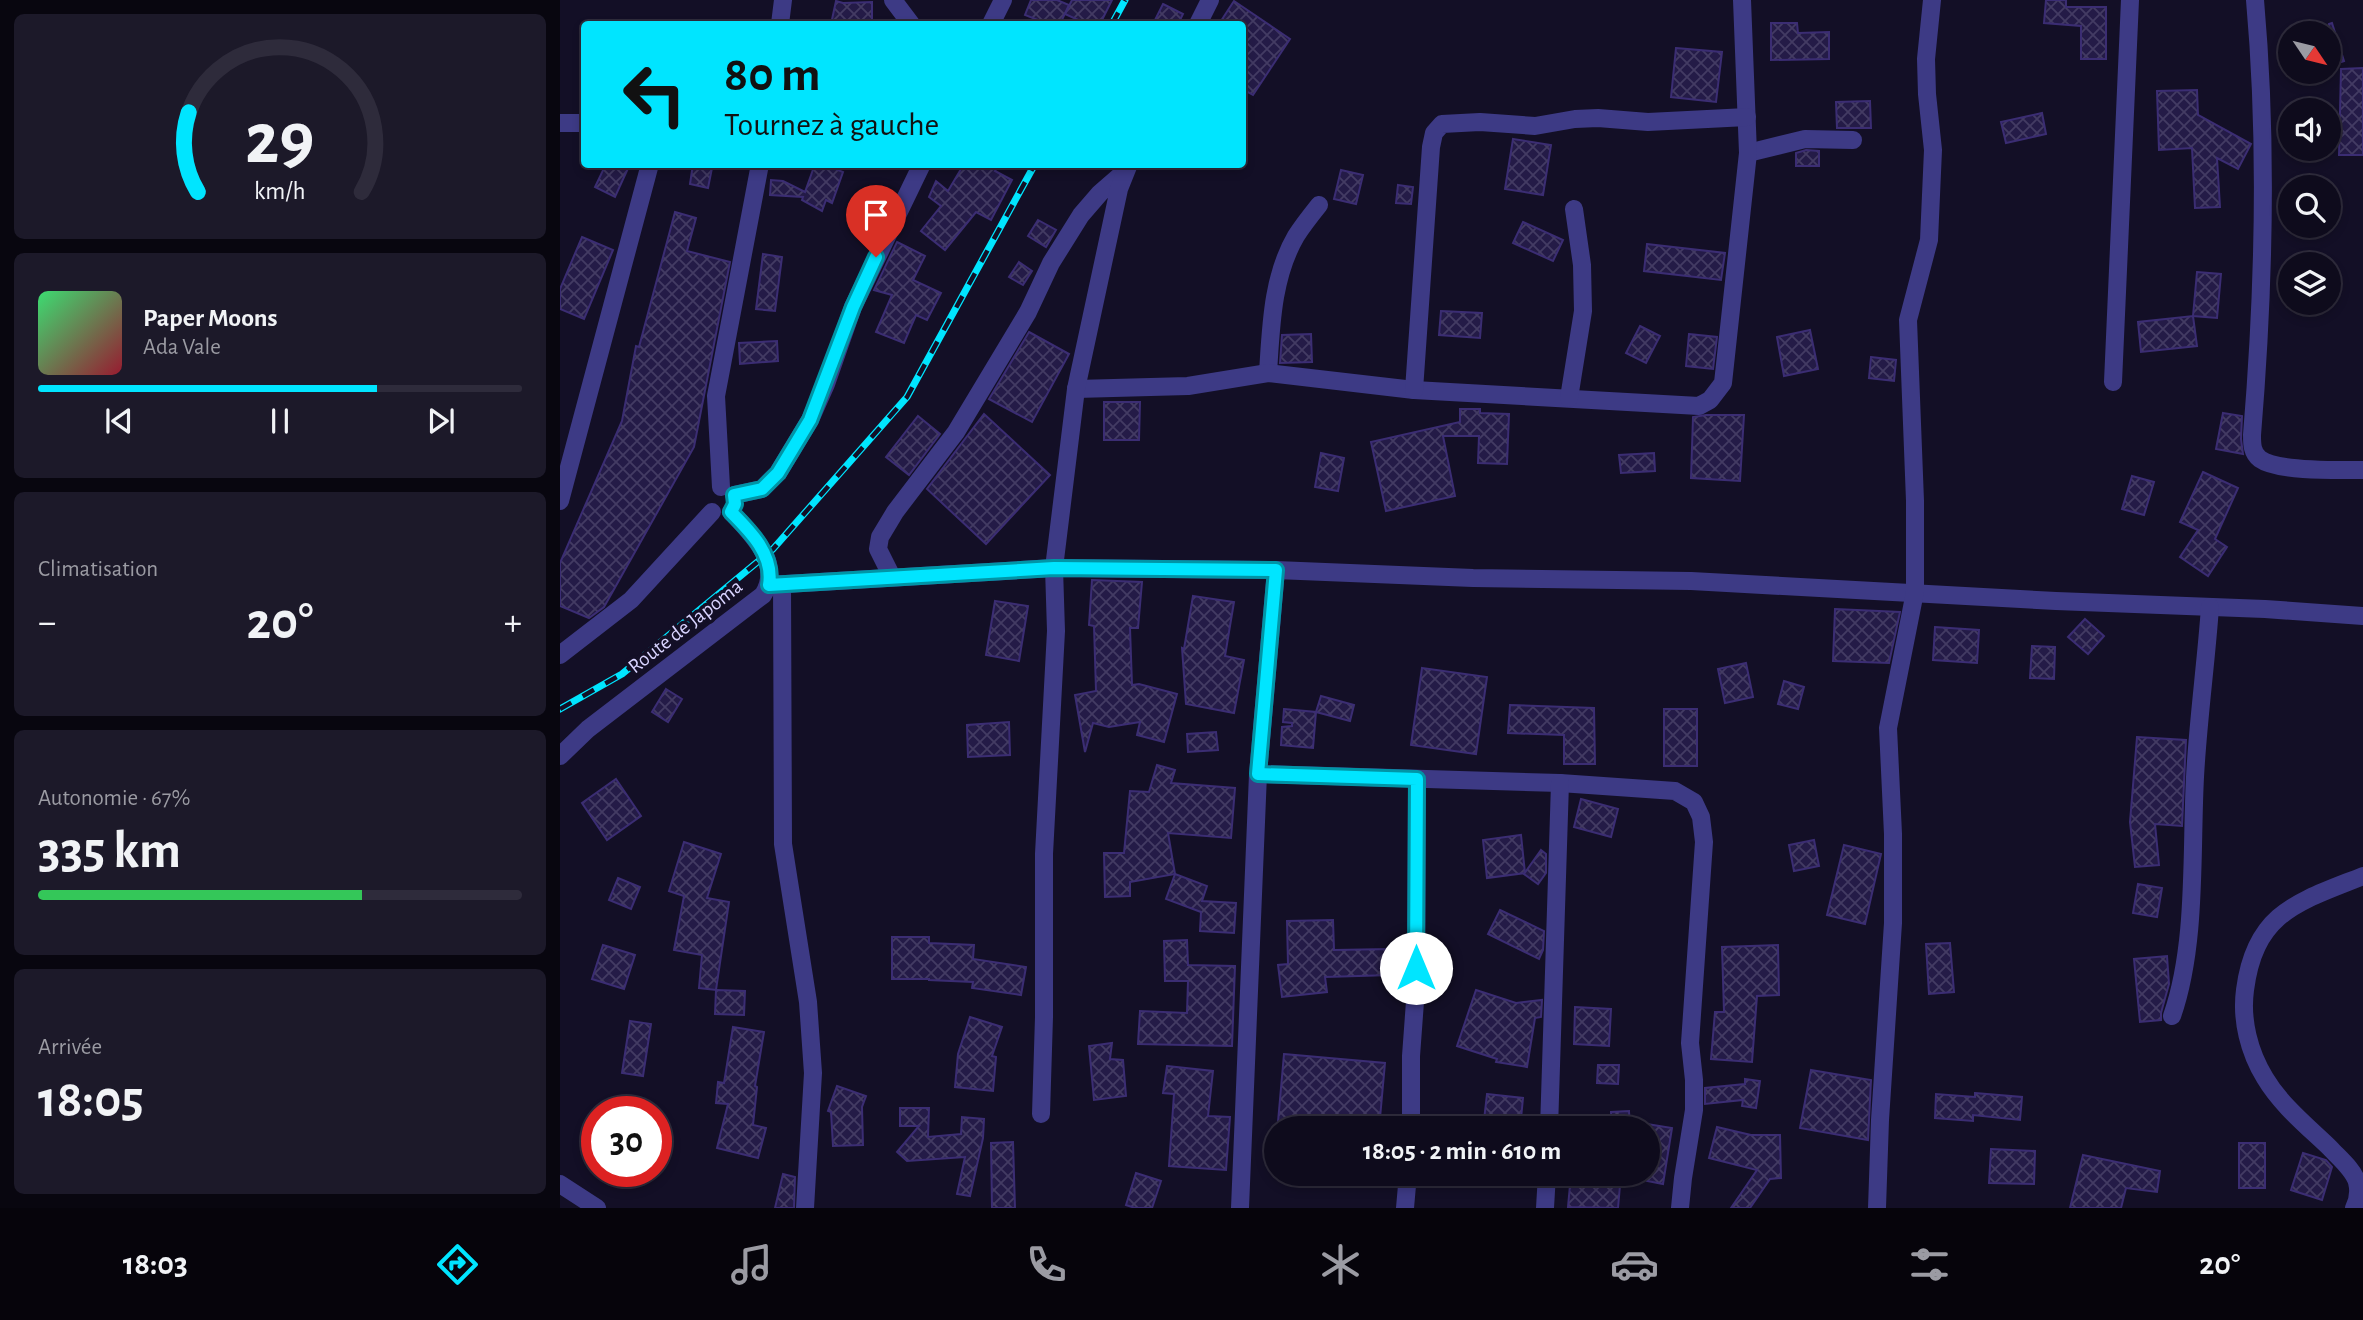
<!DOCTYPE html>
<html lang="fr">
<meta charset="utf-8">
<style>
body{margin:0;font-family:"Alegreya Sans",sans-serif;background:#1c1929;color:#f1f3f6;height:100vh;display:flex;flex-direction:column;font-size:26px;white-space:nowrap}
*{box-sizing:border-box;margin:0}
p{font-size:23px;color:#9b9ba3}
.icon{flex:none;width:38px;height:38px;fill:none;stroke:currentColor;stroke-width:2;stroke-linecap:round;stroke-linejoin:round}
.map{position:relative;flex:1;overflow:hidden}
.sheet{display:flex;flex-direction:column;gap:14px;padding:14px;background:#08060f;width:560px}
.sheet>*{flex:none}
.banner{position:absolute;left:21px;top:21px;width:665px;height:147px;border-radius:7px;box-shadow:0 4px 10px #0003,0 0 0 2px #2e2b3b;background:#00e5ff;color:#111;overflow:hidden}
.needle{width:46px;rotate:125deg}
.tools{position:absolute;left:1718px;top:21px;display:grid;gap:14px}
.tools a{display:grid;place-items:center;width:63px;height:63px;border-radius:50%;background:#0e0b1c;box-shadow:0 4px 10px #0003,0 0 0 2px #2e2b3b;font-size:35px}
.speed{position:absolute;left:21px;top:1096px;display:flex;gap:14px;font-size:35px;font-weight:700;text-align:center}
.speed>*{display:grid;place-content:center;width:91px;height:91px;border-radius:50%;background:#0e0b1c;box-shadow:0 4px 10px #0003,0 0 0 2px #2e2b3b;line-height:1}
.speed .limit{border:10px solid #d22;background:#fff;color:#111}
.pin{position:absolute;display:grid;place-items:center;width:60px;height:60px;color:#fff;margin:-72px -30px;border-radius:50% 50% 50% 0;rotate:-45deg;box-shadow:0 0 7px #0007}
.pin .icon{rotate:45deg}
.me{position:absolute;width:77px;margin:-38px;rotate:0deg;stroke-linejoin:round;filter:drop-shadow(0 0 5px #0008)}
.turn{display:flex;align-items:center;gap:24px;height:147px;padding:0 28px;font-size:32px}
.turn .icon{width:91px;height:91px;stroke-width:2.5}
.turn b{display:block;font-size:49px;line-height:60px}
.big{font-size:52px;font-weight:700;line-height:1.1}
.sheet .tile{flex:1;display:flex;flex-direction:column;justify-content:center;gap:10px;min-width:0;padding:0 24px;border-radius:10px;background:#1c1929}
.sheet .dial{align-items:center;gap:0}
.dial svg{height:182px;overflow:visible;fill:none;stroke:#2e2b3b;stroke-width:7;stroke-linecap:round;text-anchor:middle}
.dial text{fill:#f1f3f6;stroke:none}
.song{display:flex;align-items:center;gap:21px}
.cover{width:84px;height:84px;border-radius:10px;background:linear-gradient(135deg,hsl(140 70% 55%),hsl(350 70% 35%))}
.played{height:7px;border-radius:4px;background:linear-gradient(90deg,#00e5ff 70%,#2e2b3b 70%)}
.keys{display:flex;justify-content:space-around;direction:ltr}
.heat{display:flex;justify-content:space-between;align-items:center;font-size:38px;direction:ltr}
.charge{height:10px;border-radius:5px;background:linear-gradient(90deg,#34c759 67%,#2e2b3b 0)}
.trip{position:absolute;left:704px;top:1116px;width:396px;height:70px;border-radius:35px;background:#0e0b1c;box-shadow:0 4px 10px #0003,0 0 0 2px #2e2b3b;font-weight:700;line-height:70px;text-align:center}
.dock{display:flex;height:112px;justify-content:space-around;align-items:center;background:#06040b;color:#9b9ba3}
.dock .icon{width:49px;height:49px}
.dock .selected{color:#00e5ff}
.dock b{font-size:32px;color:#f1f3f6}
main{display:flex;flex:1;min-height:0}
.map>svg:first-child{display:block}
.building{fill:url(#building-cross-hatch);stroke:#3b2d73;stroke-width:2}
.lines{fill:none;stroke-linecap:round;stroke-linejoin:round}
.minor{stroke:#3d3a85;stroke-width:18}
.rail-casing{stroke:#00e5ff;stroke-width:7}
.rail{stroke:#130f26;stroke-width:4.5;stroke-dasharray:13;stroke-linecap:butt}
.route-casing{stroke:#0095a6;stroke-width:18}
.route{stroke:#00e5ff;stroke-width:12}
.labels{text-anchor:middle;stroke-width:7;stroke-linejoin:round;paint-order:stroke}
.street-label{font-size:21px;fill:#d9d4ff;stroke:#130f26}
</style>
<main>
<section class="sheet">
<div class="tile dial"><svg viewBox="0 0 100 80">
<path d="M14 69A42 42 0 1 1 86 69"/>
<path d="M14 69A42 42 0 0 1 10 34" stroke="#00e5ff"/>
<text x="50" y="56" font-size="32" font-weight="700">29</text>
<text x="50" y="72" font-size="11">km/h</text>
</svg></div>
<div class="tile">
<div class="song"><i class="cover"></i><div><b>Paper Moons</b><p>Ada Vale</p></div></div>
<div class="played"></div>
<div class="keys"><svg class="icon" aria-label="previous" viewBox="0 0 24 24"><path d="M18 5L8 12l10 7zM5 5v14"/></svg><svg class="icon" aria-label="pause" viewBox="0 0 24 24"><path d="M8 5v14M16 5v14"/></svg><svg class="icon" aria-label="next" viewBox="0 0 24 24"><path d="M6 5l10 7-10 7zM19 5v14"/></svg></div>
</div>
<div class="tile"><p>Climatisation</p>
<div class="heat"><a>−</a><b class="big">20°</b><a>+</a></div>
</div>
<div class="tile"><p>Autonomie · 67%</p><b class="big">335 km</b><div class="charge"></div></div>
<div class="tile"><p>Arrivée</p><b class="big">18:05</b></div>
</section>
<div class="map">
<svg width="1803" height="1208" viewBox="0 0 1803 1208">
<defs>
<pattern id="building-cross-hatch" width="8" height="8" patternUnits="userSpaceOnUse" patternTransform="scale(1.75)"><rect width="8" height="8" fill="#241b47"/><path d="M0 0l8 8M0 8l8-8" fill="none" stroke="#433b63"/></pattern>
</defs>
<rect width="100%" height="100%" fill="#130f26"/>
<g class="building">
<polygon points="471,0 497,0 509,5 500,24 488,24 465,15"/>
<polygon points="512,0 552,0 540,24 527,24 505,14"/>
<polygon points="1486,0 1506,0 1506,7 1546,7 1546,59 1521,59 1521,26 1484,23"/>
<polygon points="276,1 283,3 312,2 312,24 271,24"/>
<polygon points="674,1 730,39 693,95 682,89 682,24 659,24"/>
<polygon points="603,4 623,14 618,24 593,24"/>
<polygon points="1211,23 1237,23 1238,33 1269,32 1269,59 1211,60"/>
<polygon points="1772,23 1784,61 1769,66 1769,24"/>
<polygon points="1116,48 1162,52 1156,102 1111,97"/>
<polygon points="1803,68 1803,155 1779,155 1781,69"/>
<polygon points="1637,90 1638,115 1691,144 1678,169 1657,158 1660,207 1635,208 1632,148 1599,150 1597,91"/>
<polygon points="1310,101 1311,128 1277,128 1276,102"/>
<polygon points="1482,113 1486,134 1446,143 1441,122"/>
<polygon points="953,139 991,145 983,195 945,189"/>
<polygon points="1246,150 1259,151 1259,166 1236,166 1236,153"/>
<polygon points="46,164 70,164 55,197 35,187"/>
<polygon points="133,164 152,168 148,188 130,184"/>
<polygon points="255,164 263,164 283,172 272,203 266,200 262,211 242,200 243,197 210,195 211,180 223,181 245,192"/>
<polygon points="404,164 439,164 435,171 452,180 431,220 416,212 385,250 361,231 381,206 369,197 376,181 388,191"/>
<polygon points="781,170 803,175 796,204 774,199"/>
<polygon points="838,185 853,187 851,204 836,203"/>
<polygon points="115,212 136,218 127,251 170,262 134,447 44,607 29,618 0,606 0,563 62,421 76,346 79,347"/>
<polygon points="478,220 496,230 486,247 468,236"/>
<polygon points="963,222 1003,240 993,261 953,243"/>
<polygon points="22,237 53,250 24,319 0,309 0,289"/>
<polygon points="337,242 365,256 353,280 381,293 367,320 356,315 344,343 316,332 332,295 314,290"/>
<polygon points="1087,244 1165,253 1161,280 1084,271"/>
<polygon points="203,254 222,257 215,311 196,309"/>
<polygon points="459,262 472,271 463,285 449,277"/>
<polygon points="1637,272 1661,274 1657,318 1633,316"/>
<polygon points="881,311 922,313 920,338 879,335"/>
<polygon points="1633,316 1637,346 1581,352 1578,322"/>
<polygon points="1080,326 1100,336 1086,363 1066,353"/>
<polygon points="1250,330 1258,369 1224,376 1217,337"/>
<polygon points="469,332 509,354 472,422 429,399"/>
<polygon points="751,334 752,362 720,363 722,335"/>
<polygon points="1129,334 1157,337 1153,369 1126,366"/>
<polygon points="217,341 218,361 180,364 179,343"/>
<polygon points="1311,357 1336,360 1334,381 1309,378"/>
<polygon points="544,402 580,402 579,440 544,440"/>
<polygon points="900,409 920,409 920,413 949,414 947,464 918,463 919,436 883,436 895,496 826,511 811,442 900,422"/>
<polygon points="1663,413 1682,416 1681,439 1683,454 1656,449"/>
<polygon points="424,414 490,475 426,544 367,489"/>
<polygon points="1146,415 1184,415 1180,481 1131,478 1133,417"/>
<polygon points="358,416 380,434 349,475 326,457"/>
<polygon points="761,453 784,458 778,491 755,487"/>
<polygon points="1094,453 1095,471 1061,473 1059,455"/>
<polygon points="1643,472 1678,488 1655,539 1667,547 1648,576 1620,557 1638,530 1620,522"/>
<polygon points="1572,476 1594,482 1584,515 1562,509"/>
<polygon points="532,580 582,582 578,628 570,628 572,685 579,684 617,694 604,742 577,735 580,722 549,727 533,723 525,752 515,695 536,691 534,626 529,625"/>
<polygon points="633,596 674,602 665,656 684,660 674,713 626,704 622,648 624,649"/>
<polygon points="435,601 468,606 459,661 426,655"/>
<polygon points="1275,609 1340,612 1329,663 1273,661"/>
<polygon points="1525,619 1544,636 1528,654 1508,637"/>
<polygon points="1375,627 1419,630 1417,663 1373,660"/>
<polygon points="1472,646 1495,647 1494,679 1470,678"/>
<polygon points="1186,663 1193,697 1165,703 1158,669"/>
<polygon points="862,668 927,677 916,754 851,745"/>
<polygon points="1224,681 1244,687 1238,709 1218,704"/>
<polygon points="106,689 122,699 108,722 92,712"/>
<polygon points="761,696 794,705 790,721 756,712"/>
<polygon points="950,705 1034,708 1035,764 1004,764 1004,735 948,733"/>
<polygon points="724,709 756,712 753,748 721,745 722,727 732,726 732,723 723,722"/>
<rect x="1104" y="709" width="33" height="57"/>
<polygon points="449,722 450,755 408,757 407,725"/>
<polygon points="656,732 658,750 628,752 627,734"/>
<polygon points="1577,737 1626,740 1622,826 1595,824 1599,865 1575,867 1570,822"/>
<polygon points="597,765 615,770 611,783 675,788 671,838 608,833 615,874 570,882 570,896 545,897 544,853 564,853 570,791 589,792"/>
<polygon points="56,779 81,816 47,840 22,803"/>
<polygon points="1021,799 1058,809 1051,837 1014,827"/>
<polygon points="961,835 965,873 927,878 923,840"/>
<polygon points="1254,840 1259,866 1234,871 1229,845"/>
<polygon points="124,842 161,854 147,898 169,902 156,990 139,988 142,955 114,950 124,896 109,891"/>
<polygon points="1284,845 1321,854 1305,924 1267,915"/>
<polygon points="981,850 986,854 986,873 978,884 964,874"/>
<polygon points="615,874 647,886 642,901 676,903 674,933 640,931 641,912 606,899"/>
<polygon points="58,878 80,887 71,909 49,900"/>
<polygon points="1578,884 1602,888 1597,917 1573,913"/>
<polygon points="940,910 984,931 983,950 979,959 928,934"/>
<polygon points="773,920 774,950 830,949 831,975 765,977 767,992 722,997 718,965 728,964 727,921"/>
<polygon points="332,937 369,937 369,943 414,945 413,959 466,967 461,995 412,988 413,982 369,980 369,979 332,979"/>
<polygon points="627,940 628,965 675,966 672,1046 578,1044 580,1011 627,1013 628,981 605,981 604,941"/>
<polygon points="1390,943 1394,992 1369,994 1366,944"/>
<polygon points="43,945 75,955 64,989 32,979"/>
<polygon points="1218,945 1219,995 1197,996 1192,1062 1151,1059 1155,1012 1164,1012 1162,947"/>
<polygon points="1607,956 1609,984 1601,1013 1601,1020 1580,1022 1574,959"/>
<polygon points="156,990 185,991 184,1015 155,1014"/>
<polygon points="916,990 956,1003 982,1000 981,1017 975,1018 967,1067 936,1062 937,1059 897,1046"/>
<polygon points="1015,1007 1051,1009 1049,1046 1014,1044"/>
<polygon points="410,1017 442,1027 432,1056 436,1057 433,1091 395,1087 398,1054"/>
<polygon points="70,1021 91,1024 83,1076 62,1073"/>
<polygon points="173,1027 204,1032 195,1086 197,1087 193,1125 206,1128 198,1158 157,1148 168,1104 156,1103 158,1082 164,1083"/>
<polygon points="552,1043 550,1059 563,1060 566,1096 534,1100 529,1046"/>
<polygon points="724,1054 825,1063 819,1129 792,1129 718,1122"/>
<polygon points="1038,1065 1059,1065 1058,1084 1037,1083"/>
<polygon points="607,1066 653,1071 648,1116 670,1117 666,1170 609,1166 614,1094 603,1093"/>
<polygon points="1251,1070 1311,1080 1308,1140 1240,1128"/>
<polygon points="1185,1079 1200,1081 1196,1108 1182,1106 1183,1100 1145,1104 1145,1088 1185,1084"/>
<polygon points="277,1086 306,1096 302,1107 303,1145 273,1146 271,1112 268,1111"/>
<polygon points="1415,1093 1462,1097 1460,1120 1413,1115 1413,1121 1375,1118 1376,1094 1415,1097"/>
<polygon points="927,1094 963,1098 960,1129 923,1129"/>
<polygon points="340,1108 369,1108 368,1137 401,1134 402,1117 424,1119 423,1138 410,1196 397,1194 405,1157 347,1161 337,1152 359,1126 340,1126"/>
<polygon points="1069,1111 1070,1129 1052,1129 1051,1112"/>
<polygon points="1087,1124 1112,1128 1103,1184 1087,1181"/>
<polygon points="1157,1127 1191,1135 1220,1135 1221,1178 1210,1179 1190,1208 1171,1208 1197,1170 1149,1158"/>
<polygon points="453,1142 455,1208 432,1208 431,1143"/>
<rect x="1679" y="1143" width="26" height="45"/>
<polygon points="1431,1149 1475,1151 1474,1184 1429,1183"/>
<polygon points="1743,1153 1766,1160 1772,1167 1762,1200 1731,1190"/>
<polygon points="1523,1155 1600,1171 1597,1192 1566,1188 1561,1208 1510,1208"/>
<polygon points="576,1173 601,1181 592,1208 575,1208 566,1205"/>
<polygon points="223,1174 235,1177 234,1208 215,1208"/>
<polygon points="1011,1174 1061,1174 1058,1208 1008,1207"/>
</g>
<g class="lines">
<g class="minor">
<polyline points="333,0 351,24"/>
<path d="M1695 0C1708 145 1704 290 1692 435 1692 444 1692 453 1700 459 1718 472 1780 470 1803 470"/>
<polyline points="220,24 223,0"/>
<polyline points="431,24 443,0"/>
<polyline points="638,24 650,0"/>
<polyline points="0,123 24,123"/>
<polyline points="1188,153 1245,139 1293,140"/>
<path d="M708 373C711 327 712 277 736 236 743 225 751 215 759 205"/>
<polyline points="1553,382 1570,0"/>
<polyline points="516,389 628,386 708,373 854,390 1139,406 1150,400 1163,383 1188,153 1182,0"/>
<polyline points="854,390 871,147 874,133 882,124 920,122 975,126 1015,119 1038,118 1088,122 1187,117"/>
<polyline points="1009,398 1023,311 1022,265 1014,209"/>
<polyline points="161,487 156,396 200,164"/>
<polyline points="174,495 202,489 218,473 250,420 266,384 293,307 362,164"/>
<polyline points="0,501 90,164"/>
<polyline points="332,577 318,549 320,537 335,512 396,432 468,312 491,263 521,215 540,193 563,173"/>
<polyline points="222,584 223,844 248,1002 253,1073 245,1208"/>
<polyline points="209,585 494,568 716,570 913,578 1131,581 1496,601 1705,609 1803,616"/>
<polyline points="0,655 71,600 152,512"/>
<path d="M0 756 28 729 203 595C223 564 192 534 171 512"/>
<polyline points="698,774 1000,783 1115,791 1134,802 1141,817 1144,842 1130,1043 1134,1080 1134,1110 1123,1178 1120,1208"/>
<path d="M1612 1016C1637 945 1631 852 1635 777 1638 720 1646 664 1650 607"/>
<polyline points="481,1114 484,1017 484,854 496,631 494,568 516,389 559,189 569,164"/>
<polyline points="851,1129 851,1056 856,988 857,779"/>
<polyline points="989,1129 1000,783"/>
<polyline points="0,1184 37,1208"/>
<polyline points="680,1208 698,774 716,570"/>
<polyline points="845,1208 848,1174"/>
<polyline points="985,1208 987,1174"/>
<polyline points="1317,1208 1320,1120 1333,923 1333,834 1328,728 1355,592 1355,501 1348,320 1369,240 1373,150 1367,94 1366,59 1372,0"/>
<path d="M1794 1208C1798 1200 1799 1190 1797 1182 1793 1169 1779 1158 1770 1148 1747 1126 1721 1105 1705 1078 1689 1052 1681 1020 1685 990 1695 912 1738 902 1803 876"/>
</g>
<defs>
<g id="rail">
<polyline points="552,24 565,0"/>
<polyline points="0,709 62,674 213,549 347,397 475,164"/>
</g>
</defs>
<use href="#rail" class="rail-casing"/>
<use href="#rail" class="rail"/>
</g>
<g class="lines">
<defs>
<path id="route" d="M316 257 293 307 250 420 218 473 202 489 174 495 175 504 171 512C191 532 214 555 209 585L494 568 716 570 698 774 857 779 856 968"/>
</defs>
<use href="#route" class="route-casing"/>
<use href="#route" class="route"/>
</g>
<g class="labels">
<g class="street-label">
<text transform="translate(125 626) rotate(-38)" y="7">Route de Japoma</text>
</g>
</g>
</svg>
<div class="tools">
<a><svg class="needle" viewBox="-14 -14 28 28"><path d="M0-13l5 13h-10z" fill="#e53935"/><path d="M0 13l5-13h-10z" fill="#9b9ba3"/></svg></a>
<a><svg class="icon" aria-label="sound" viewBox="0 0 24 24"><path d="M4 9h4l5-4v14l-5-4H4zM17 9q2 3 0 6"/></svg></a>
<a><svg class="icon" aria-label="search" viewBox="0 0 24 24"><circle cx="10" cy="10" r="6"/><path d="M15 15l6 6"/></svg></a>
<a><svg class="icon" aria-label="layers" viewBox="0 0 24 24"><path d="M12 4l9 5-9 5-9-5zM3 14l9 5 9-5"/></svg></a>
</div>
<div class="speed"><div class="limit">30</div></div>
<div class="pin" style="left:316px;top:257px;background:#d93025"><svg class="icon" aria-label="arrive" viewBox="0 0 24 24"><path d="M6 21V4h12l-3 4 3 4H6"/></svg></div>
<svg class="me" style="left:856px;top:968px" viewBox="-20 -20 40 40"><circle r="19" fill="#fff"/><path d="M0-13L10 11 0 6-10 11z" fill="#00e5ff"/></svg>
<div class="trip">18:05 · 2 min · 610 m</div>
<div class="banner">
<div class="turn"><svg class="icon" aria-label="left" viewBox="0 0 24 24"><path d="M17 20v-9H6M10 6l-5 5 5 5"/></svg><div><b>80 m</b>Tournez à gauche</div></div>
</div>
</div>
</main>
<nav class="dock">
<b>18:03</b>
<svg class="icon selected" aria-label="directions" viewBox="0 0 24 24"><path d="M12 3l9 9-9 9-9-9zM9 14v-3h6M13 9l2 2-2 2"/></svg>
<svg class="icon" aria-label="music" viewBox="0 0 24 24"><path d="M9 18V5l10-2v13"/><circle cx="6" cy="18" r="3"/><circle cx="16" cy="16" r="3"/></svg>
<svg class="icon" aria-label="phone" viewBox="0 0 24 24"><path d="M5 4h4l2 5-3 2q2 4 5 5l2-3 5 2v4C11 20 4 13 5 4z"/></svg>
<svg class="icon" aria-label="climate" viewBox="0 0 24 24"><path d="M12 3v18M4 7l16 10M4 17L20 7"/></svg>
<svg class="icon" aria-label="car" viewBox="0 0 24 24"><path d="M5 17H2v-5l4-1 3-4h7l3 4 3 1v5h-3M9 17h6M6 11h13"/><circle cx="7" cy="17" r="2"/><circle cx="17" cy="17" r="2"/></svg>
<svg class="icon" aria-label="filters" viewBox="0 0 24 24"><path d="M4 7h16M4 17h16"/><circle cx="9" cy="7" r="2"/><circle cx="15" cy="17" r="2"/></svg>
<b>20°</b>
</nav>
